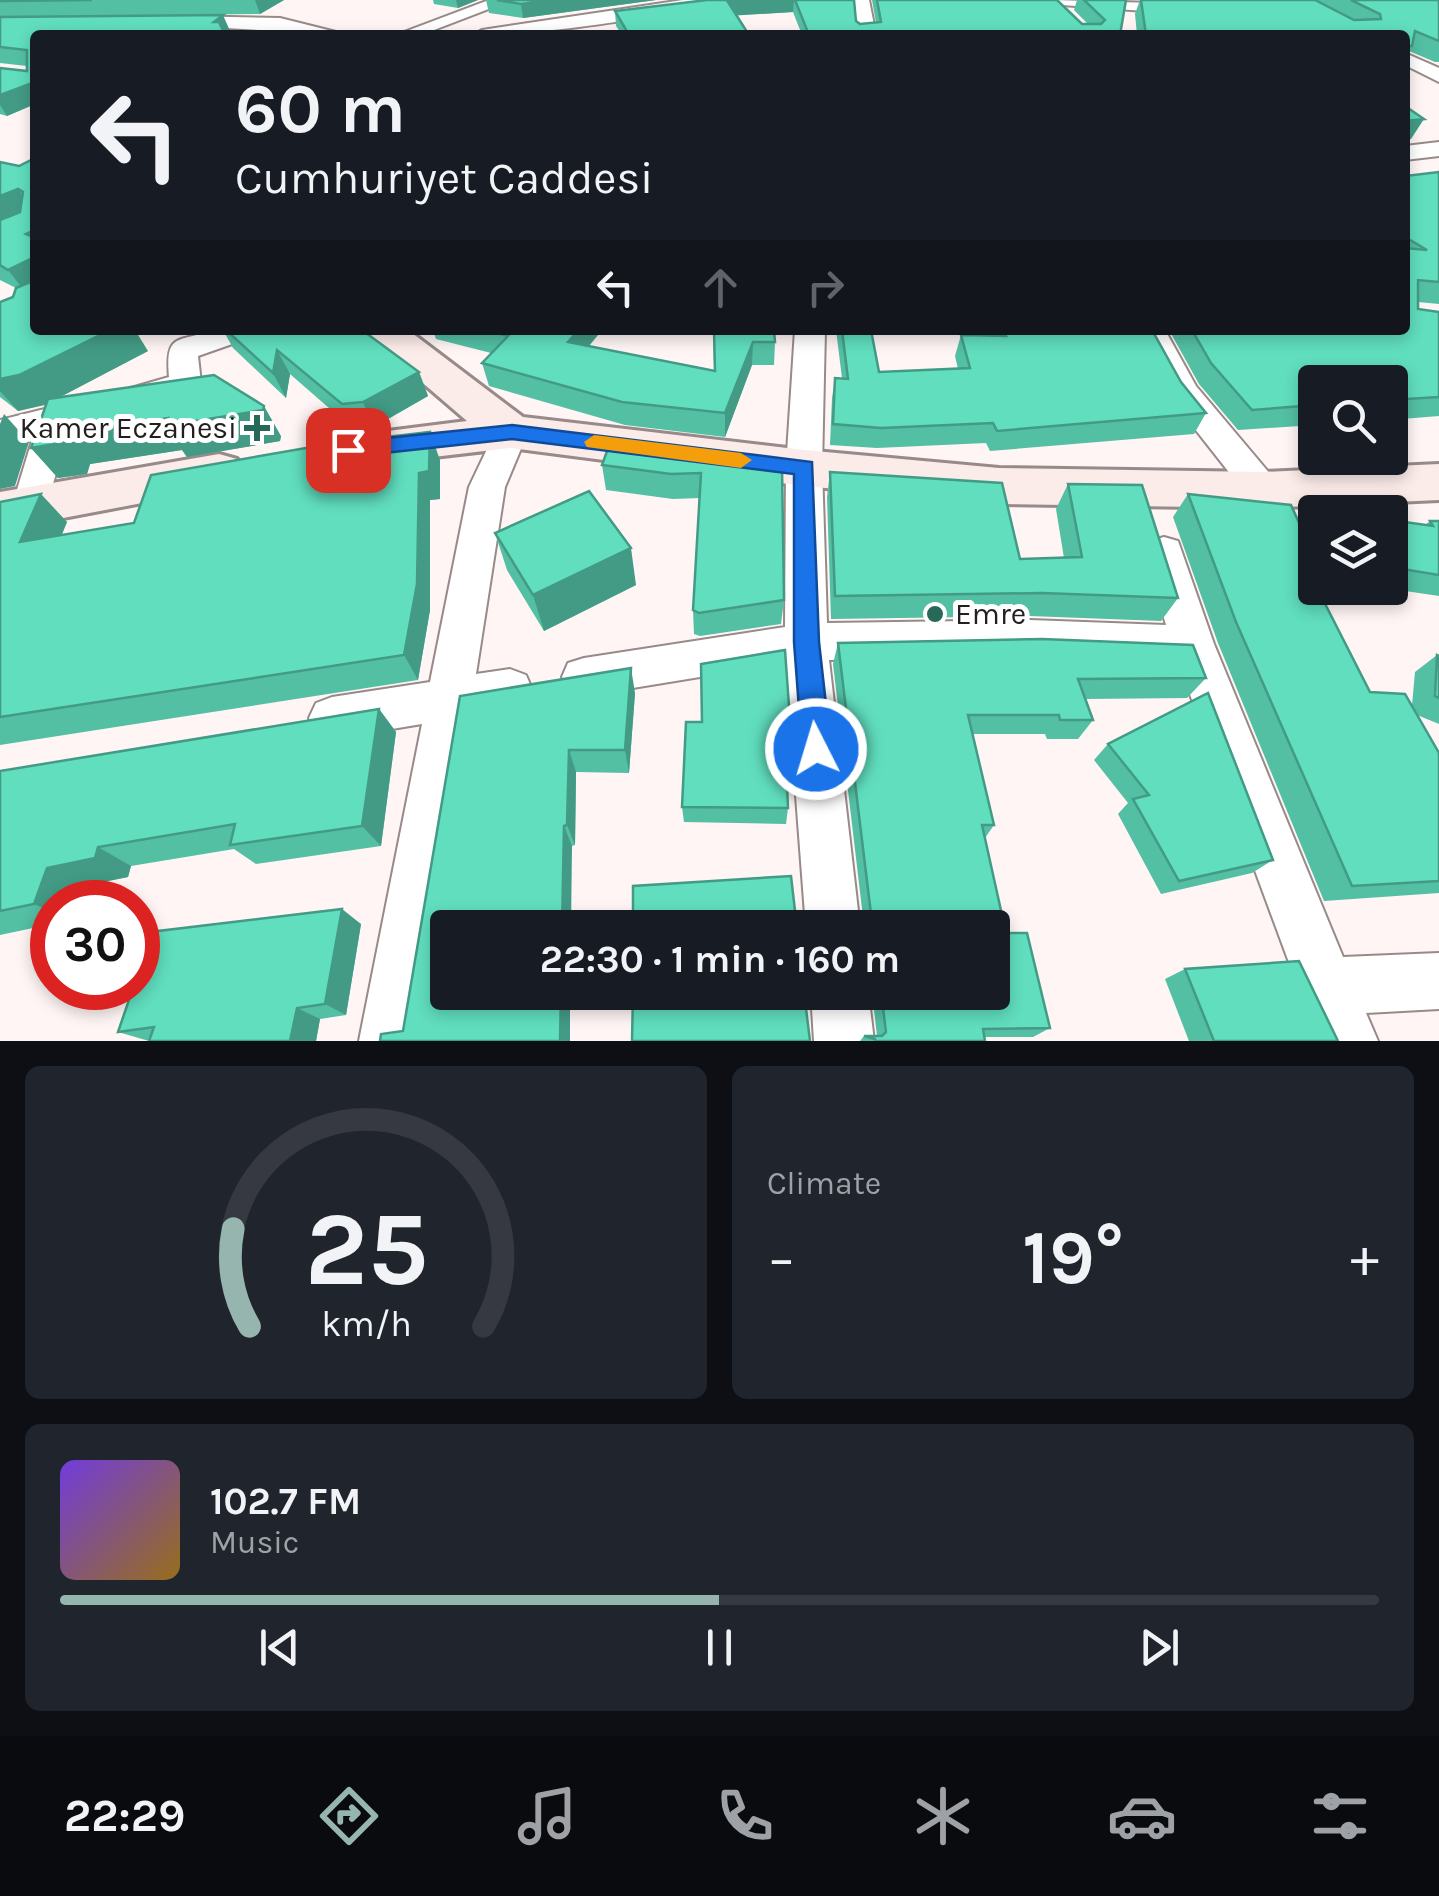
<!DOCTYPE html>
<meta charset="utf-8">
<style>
body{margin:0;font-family:Karla,sans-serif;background:#20242c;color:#f1f3f6;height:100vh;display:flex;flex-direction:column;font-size:38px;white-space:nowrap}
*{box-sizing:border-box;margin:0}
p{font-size:32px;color:#9ea1a6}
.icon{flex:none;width:55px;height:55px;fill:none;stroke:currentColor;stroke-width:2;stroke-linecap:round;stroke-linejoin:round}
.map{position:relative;height:1041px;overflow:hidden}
.panel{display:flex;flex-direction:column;gap:25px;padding:25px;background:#0d0f14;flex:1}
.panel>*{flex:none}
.guide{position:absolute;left:30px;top:30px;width:1380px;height:305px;border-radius:10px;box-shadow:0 5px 15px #0003;background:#171b24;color:#f1f3f6;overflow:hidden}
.tools{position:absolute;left:1298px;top:365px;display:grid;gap:20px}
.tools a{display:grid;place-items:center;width:110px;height:110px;border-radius:10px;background:#171b24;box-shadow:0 5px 15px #0003;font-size:50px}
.speed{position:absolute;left:30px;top:880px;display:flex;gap:20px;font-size:50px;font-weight:700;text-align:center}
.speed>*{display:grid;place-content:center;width:130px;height:130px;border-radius:50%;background:#171b24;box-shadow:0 5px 15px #0003;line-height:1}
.speed .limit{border:15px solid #d22;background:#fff;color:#111}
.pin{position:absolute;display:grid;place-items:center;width:85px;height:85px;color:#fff;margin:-42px;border-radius:20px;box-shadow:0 5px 15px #0006}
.me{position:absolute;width:110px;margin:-55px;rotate:355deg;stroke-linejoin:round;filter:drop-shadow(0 0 8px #0008)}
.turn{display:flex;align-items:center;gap:35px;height:210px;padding:0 40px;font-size:45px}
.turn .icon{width:130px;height:130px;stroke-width:2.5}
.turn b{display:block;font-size:70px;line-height:85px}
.lanes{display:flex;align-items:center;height:95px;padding:0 40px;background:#0003;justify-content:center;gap:50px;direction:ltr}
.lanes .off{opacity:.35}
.big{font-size:75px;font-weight:700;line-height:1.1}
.panel .card{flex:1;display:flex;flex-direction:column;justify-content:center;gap:15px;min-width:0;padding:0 35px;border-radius:15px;background:#20242c}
.panel .dial{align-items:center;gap:0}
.dial svg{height:260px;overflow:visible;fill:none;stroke:#363941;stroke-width:7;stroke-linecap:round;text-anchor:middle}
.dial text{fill:#f1f3f6;stroke:none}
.song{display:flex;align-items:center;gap:30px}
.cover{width:120px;height:120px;border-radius:15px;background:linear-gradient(135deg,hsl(260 70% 55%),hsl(40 70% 35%))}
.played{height:10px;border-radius:5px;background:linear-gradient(90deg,#96b5af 50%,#363941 50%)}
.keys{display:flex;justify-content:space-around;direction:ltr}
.heat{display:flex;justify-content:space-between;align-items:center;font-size:55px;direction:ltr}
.panel .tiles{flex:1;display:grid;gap:25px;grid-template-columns:1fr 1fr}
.card:last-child{grid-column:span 2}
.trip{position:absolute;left:430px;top:910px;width:580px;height:100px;border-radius:10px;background:#171b24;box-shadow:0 5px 15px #0003;font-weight:700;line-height:100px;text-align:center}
.tabs{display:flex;height:160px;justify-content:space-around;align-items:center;background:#090b0e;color:#9ea1a6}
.tabs .icon{width:70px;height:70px}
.tabs .on{color:#96b5af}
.tabs b{font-size:45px;color:#f1f3f6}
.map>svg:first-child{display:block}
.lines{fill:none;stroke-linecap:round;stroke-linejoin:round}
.street-casing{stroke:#978a88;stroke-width:4}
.secondary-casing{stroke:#978a88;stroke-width:6}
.street{fill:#fff;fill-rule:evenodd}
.secondary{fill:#fbebe9;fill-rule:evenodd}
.wall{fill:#53bfa3}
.shaded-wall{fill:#439b85}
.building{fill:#60debe;stroke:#439b85;stroke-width:2.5}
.route{fill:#1a73e8;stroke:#114b97;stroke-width:2.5}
.slow{fill:#f59e0b}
.poi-dot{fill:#276958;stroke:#fff;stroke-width:4}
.labels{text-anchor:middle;stroke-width:10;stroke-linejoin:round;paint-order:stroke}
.poi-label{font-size:30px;fill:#241f1e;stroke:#fff;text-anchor:end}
</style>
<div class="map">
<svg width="1439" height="1041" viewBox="0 0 1439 1041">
<rect width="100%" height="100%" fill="#fef5f4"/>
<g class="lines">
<defs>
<g id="street">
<polygon points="489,0 512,0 421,35 396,35"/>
<path d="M683 0H762L754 5C660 11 567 35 473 35L482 30Z"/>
<polygon points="853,0 869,0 876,35 858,35"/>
<polygon points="1054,0 1186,4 1245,0 1186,14 1062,5"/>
<polygon points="178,16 280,18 348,35 172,25 172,17"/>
<polygon points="1405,53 1439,68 1439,82 1405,65"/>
<polygon points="1439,142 1439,156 1405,160 1405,146"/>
<path d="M215 330H260L255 336 198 356 201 383 196 390 142 405 131 402 126 395 131 388 169 377C165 333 177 342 215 330Z"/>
<polygon points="795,330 825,330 822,468 827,623 1030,620 1166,625 1145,552 1150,541 1164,537 1178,541 1214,644 1343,957 1439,953 1439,1009 1366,1013 1378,1041 1318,1041 1178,662 1030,656 829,660 860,928 806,928 786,663 584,696 568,691 562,677 568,663 584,658 785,627 786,468"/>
<polygon points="1135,330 1165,330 1196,386 1276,481 1281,490 1276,499 1263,503 1250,499 1173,401"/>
<polygon points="89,398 101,401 105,409 101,417 71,425 43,516 30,520 17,516 12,506 34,434 0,444 0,420"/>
<polygon points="511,420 523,424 528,432 505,487 476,674 510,669 526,675 532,689 526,703 469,716 419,1041 359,1041 422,724 332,739 316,733 309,718 316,703 332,697 430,682 469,487 499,424"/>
<polygon points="811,992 868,992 874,1041 814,1041"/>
</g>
<g id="secondary">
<polygon points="361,330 408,330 523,417 804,450 999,468 1263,472 1439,464 1439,500 1263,508 999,504 804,486 511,448 365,465 348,460 341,448 348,436 467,421"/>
<polygon points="219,454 237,459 244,472 237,485 0,530 0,492"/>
</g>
</defs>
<use href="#street" class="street-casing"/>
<use href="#secondary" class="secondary-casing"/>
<use href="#street" class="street"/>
<use href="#secondary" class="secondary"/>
</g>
<g class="wall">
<polygon points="0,0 284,0 260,14 73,16 230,31 225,35 35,35 35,104 7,116 0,114 0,68 27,71 27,66 0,63"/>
<polygon points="433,0 478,0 458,8 434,4"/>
<polygon points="486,0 656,0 523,18 489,13"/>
<polygon points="707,0 854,0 856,21 860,24 876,23 872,0 1057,0 1082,24 1088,24 1074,10 1077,0 1126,0 1120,35 802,35 793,12 737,15 749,35 622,35 616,26 615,11"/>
<polygon points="1140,0 1439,0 1439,62 1435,62 1409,51 1405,58 1405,35 1137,35 1135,14"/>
<polygon points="35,158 35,330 148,351 58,398 281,436 280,441 187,457 182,450 90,464 87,474 58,478 31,448 46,404 18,411 0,397 0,302 13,297 16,288 0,280 0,162 19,166"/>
<polygon points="1439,172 1439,304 1418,302 1418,309 1439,312 1439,416 1390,420 1390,382 1315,382 1315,425 1238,430 1199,384 1169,330 1405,330 1405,176"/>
<polygon points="223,330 362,330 419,372 428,396 374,427 353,429 290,374 286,398 233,348"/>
<polygon points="433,330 602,330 589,346 714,370 713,330 775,342 774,365 752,365 725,437 625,425 489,386 482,363 491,353 436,339"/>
<polygon points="836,330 871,330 879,372 958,369 955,356 961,335 999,336 1001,330 1152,330 1181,382 1206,413 1194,434 990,451 986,443 877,448 830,445 832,398 835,378 842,378"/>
<polygon points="709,457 749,464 784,600 781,624 700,636 694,634 693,610 700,498 673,499 606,490 602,465"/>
<polygon points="440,460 440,499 430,500 430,610 418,680 0,745 0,502 67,522 61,535 134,523"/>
<polygon points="830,472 1020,559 1064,558 1056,509 1068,484 1178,598 1161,621 1030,616 831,619 827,497"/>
<polygon points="1188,494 1315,558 1315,576 1312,579 1370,692 1412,705 1415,672 1437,655 1439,656 1439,724 1417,715 1439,753 1439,893 1324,901 1218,643 1173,517"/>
<polygon points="1390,520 1425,525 1430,521 1439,521 1439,596 1385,588 1390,588"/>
<polygon points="495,533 636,585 544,631 507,570"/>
<polygon points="838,643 1206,678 1187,698 1085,699 1093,720 1078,739 1047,739 1045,734 972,734 994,825 985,838 1006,933 1050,1028 1033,1037 985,1037 985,1041 860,1041 864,1036 877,1036 872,992 992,992 992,928 855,928 859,918 863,917 833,664"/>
<polygon points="635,693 629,773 576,772 575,845 572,846 448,992 570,992 570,1041 403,1031 460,696"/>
<polygon points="379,709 396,732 381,846 256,864 234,849 131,866 128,877 83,886 78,902 52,902 52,924 0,935 0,771"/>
<polygon points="702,722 791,734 789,751 786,751 788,808 786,824 684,822 682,807"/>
<polygon points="1108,744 1273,860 1252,873 1161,894 1118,814 1128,803 1094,760"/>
<polygon points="361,924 346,1015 320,1019 316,1041 149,1041 118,1032"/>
<polygon points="1185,969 1338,1041 1189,1041 1165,979"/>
</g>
<g class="shaded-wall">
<polygon points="255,0 284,0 260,14"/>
<polygon points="456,0 478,0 458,8"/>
<polygon points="549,0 656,0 523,18 521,4"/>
<polygon points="750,0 794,0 793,12 728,16 728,2"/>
<polygon points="223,15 230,31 225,35 214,22"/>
<polygon points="35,82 35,104 7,116 0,105 0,95"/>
<polygon points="1424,119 1411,139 1405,140 1405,121"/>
<polygon points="18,189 34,212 0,226 0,196"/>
<polygon points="35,257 35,290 27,294 8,270"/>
<polygon points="110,330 135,330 148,351 45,405 18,411 0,391 0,379"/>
<polygon points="579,330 602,330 573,365 568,342"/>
<polygon points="753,342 752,365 725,437 725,413"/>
<polygon points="277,350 290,374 286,398 273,373"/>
<polygon points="419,372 428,396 374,427 363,402"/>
<polygon points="264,406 281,436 280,441 187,457 182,450 90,464 87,474 58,478 31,448 65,434 168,418"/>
<polygon points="4,414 29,442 15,486 0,489 0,424"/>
<polygon points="430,432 440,460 440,499 430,500 430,610 418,680 404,655 419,473"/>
<polygon points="41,494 67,522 48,569 20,542"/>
<polygon points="631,548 636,585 544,631 533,595"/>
<polygon points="631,668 635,693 629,773 625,750"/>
<polygon points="379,709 396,732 381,846 362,826"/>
<polygon points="569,750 576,772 575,845 567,825"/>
<polygon points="564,826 572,846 571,928 562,928"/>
<polygon points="98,847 131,866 128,877 83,886 78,902 52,902 52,912 34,904 47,868"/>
<polygon points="342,909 361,924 346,1015 325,1004"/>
<polygon points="561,992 570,992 570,1041 560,1041"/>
<polygon points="297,1008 320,1019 316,1041 290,1041"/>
</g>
<g class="building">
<polygon points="0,0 92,0 0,1"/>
<polygon points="497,0 549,0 521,4"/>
<polygon points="707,0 750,0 728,2 749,35 629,35 615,11"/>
<polygon points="795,0 854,0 856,21 860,24 881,22 877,0 1057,0 1082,24 1101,24 1105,20 1084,0 1126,0 1120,35 809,35"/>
<polygon points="1141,0 1315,0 1354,20 1381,19 1380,14 1351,0 1439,0 1439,41 1415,31 1412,46 1405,46 1405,35 1146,35"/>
<polygon points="223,15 214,22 219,22 225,35 35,35 35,82 0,95 0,68 27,71 27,50 0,47 0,17"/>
<polygon points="1405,106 1424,119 1405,121"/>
<polygon points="35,158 35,230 26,234 35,238 35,257 8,270 0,265 0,220 20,212 23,192 18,189 0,196 0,162 19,166"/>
<polygon points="1439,172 1439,282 1418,280 1418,309 1439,312 1439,397 1390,400 1390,382 1315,382 1315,405 1252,410 1211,363 1192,330 1405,330 1405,248 1427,250 1405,237 1405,176"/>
<polygon points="35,280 35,330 110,330 19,375 0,379 0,302 13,297 16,288"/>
<polygon points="226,330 362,330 419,372 363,402 342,404 277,350 273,373"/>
<polygon points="486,330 579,330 568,342 715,371 714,330 774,330 775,342 753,342 725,413 622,402 482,363 508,336"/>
<polygon points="842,330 871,330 879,372 970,368 961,335 1006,336 1003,330 1152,330 1181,382 1206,413 997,431 993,423 881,428 833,424 835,378 848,379"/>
<polygon points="214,375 264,406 263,410 165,426 168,418 65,434 60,443 31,448 48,399"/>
<polygon points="430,432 429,471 419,473 417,584 404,655 0,717 0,502 41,494 20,542 134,523 151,475 335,443"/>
<polygon points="611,440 709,453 707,456 749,458 749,464 782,466 784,600 699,613 693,610 701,473 671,474 602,465"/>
<polygon points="830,472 1002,483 1020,559 1082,557 1068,484 1142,485 1178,598 1042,593 835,596"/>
<polygon points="589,491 631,548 533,595 495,533"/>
<polygon points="1188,494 1291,505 1315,558 1315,570 1307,569 1315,584 1315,588 1317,588 1370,692 1405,694 1439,753 1439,881 1352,886 1236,622"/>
<polygon points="1390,520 1433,526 1430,521 1439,521 1439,575 1390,567"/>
<polygon points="1042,639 1193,645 1206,678 1078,679 1093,720 1060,720 1059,715 968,715 994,825 982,825 1006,933 1027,933 1050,1028 983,1029 985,1041 875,1041 875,1039 864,1036 882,1036 886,1032 881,992 992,992 992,928 860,928 859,918 871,914 838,643"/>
<polygon points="785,650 791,734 785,734 788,808 682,807 686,722 702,722 701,664"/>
<polygon points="1437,655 1439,656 1439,698 1435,696"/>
<polygon points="631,668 625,750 569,750 567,825 564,826 562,928 448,928 448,992 561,992 560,1041 380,1041 381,1034 403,1031 460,696"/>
<polygon points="1208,693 1273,860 1179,881 1133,799 1149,795 1108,744"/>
<polygon points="379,709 362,826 230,845 235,824 98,847 95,858 47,868 34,904 0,911 0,771"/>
<polygon points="791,876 797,928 633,928 633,886"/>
<polygon points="342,909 325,1004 297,1008 290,1041 149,1041 154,1027 118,1032 133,988 138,988 138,972 150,932"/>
<polygon points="1299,961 1338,1041 1214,1041 1185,969"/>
<polygon points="633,992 804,992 810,1041 632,1041"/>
</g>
<polygon class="route" points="512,425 812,462 819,642 831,749 827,758 816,762 806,758 802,749 794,642 794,474 512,439 348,457 338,450 348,442"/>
<polygon class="slow" points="594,435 741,453 752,460 741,468 587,447 584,442"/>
<g class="poi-dot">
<path d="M252 413h10v10h10v10h-10v10h-10v-10h-10v-10h10z"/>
<circle cx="935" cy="614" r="10"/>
</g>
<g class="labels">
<g class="poi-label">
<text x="237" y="438">Kamer Eczanesi</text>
<text x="955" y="624" text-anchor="start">Emre</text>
</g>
</g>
</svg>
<div class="tools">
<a><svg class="icon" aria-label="search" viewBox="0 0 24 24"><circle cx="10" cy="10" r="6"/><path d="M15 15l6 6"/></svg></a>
<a><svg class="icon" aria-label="layers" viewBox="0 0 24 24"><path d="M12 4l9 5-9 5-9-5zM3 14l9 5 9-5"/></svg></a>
</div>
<div class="speed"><div class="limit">30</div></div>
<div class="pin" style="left:348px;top:450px;background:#d93025"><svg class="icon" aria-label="arrive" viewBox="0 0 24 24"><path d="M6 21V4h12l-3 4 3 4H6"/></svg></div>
<svg class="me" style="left:816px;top:749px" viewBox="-20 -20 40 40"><circle r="17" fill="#1a73e8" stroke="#fff" stroke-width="3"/><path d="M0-11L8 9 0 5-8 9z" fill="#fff"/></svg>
<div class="trip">22:30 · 1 min · 160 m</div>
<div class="guide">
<div class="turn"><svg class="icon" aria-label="left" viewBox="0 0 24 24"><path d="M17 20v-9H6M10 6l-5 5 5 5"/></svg><div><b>60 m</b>Cumhuriyet Caddesi</div></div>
<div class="lanes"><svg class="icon" aria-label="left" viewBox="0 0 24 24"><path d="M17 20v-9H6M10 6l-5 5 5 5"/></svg><svg class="icon off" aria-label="ahead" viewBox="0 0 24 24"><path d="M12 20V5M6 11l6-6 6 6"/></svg><svg class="icon off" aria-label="right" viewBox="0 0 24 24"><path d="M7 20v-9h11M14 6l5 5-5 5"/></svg></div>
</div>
</div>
<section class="panel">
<div class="tiles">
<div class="card dial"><svg viewBox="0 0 100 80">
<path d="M14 69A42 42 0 1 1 86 69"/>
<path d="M14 69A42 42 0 0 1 9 39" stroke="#96b5af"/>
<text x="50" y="56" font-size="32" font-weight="700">25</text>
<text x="50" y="72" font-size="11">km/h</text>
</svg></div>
<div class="card"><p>Climate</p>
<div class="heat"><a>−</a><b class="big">19°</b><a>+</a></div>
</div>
<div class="card">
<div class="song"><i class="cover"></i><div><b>102.7 FM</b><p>Music</p></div></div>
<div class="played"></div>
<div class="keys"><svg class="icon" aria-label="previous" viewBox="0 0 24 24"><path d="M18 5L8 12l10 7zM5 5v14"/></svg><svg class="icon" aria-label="pause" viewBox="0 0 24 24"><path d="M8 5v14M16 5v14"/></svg><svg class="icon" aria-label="next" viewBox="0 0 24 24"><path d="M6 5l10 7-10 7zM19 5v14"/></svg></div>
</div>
</div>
</section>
<nav class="tabs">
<b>22:29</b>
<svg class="icon on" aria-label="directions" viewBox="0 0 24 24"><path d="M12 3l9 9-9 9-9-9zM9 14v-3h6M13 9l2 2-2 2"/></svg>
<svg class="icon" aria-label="music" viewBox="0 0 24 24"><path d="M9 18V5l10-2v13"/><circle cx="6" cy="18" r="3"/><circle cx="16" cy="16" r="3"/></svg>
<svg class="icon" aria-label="phone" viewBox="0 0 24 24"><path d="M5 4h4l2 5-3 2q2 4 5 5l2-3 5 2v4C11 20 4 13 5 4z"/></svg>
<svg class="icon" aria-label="climate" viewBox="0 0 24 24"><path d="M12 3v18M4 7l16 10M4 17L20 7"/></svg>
<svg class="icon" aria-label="car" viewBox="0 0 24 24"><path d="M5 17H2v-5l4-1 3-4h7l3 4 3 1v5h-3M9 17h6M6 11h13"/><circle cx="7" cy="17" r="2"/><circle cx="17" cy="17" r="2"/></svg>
<svg class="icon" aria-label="filters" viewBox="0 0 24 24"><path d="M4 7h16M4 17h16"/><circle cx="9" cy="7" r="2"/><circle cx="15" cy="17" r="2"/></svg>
</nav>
